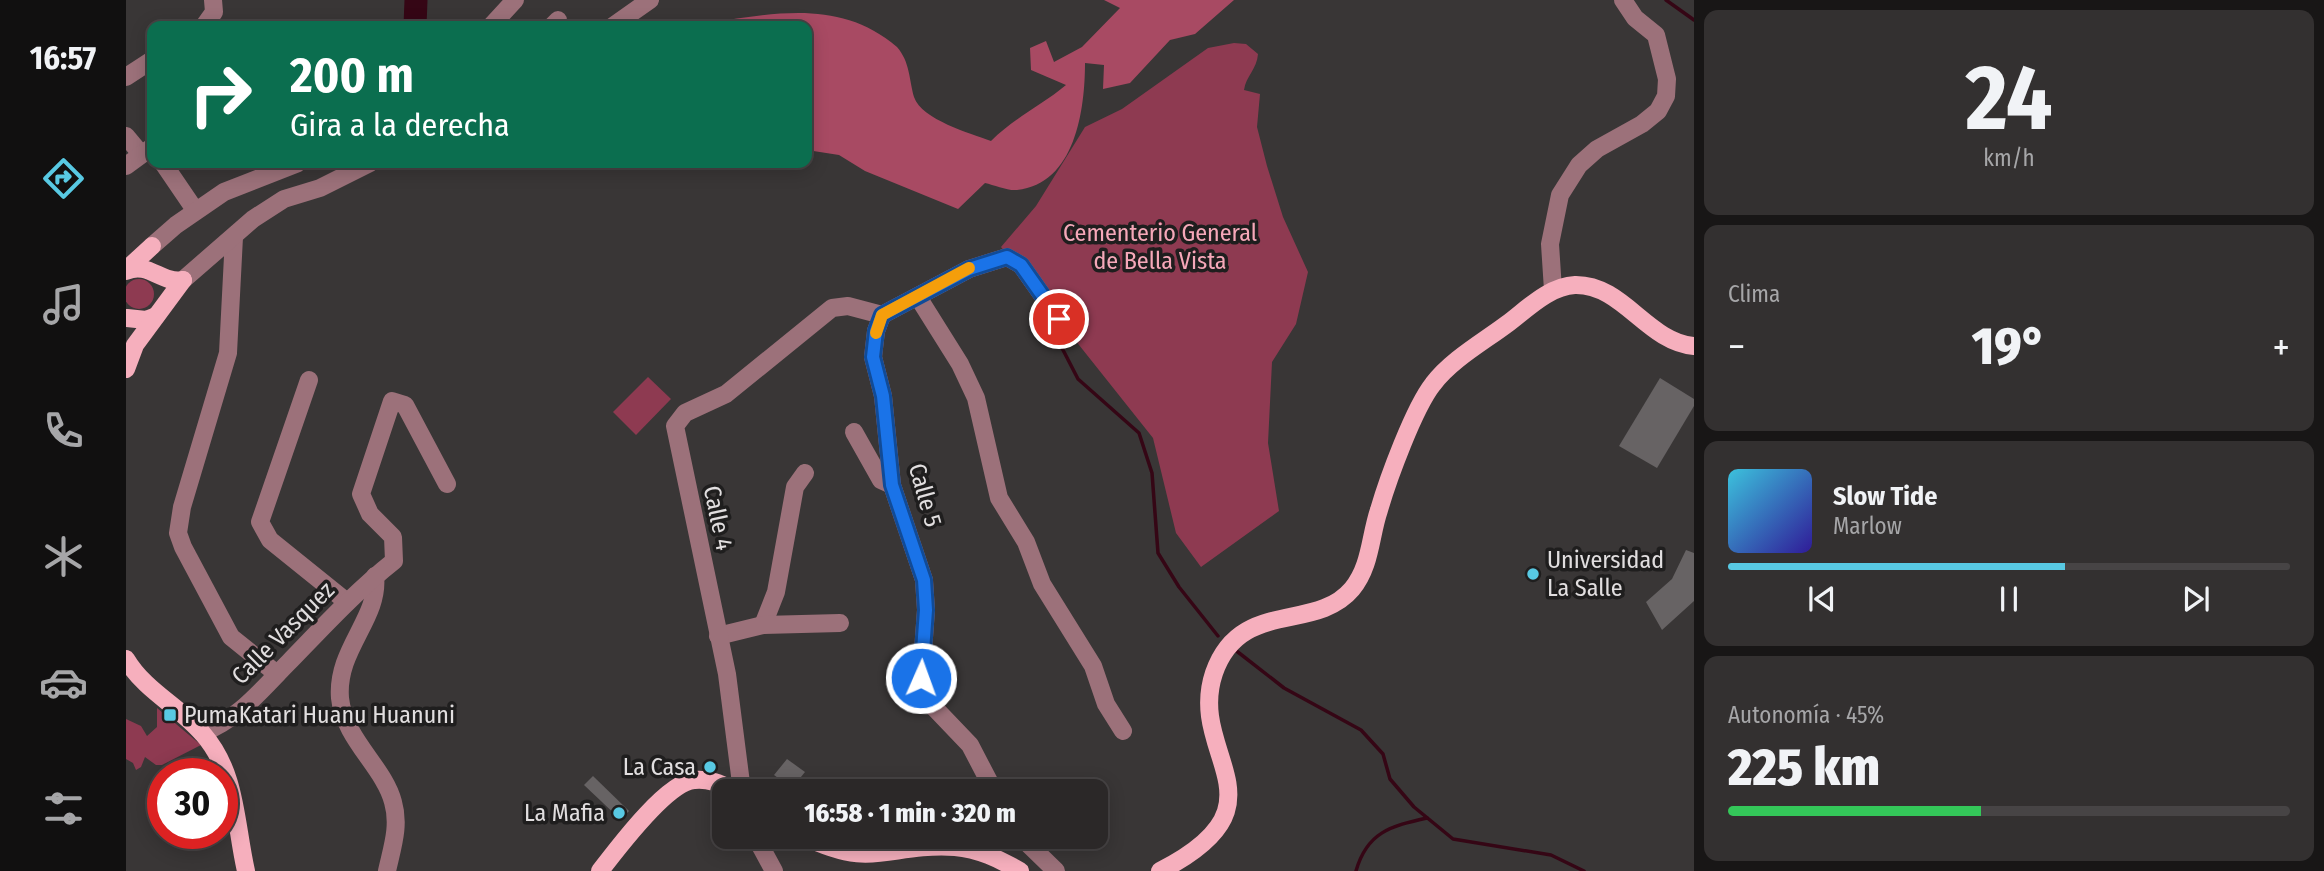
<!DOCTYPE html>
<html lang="es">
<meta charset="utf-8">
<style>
body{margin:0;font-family:"Fira Sans Condensed",sans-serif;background:#333030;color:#f1f3f6;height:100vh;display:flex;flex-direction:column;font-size:26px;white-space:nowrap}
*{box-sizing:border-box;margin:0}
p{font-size:23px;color:#a6a6a8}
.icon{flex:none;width:38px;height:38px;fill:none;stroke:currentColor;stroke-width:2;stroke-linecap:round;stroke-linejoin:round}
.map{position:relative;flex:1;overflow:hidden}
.details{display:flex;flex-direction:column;gap:10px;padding:10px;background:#181616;width:630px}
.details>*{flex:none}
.guide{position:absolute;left:21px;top:21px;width:665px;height:147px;border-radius:14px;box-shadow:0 4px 18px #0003,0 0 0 2px #474445;background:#0b6e4f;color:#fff;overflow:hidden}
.speed{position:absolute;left:21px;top:758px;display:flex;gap:14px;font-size:35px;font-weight:700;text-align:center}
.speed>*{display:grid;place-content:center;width:91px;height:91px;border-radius:50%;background:#2b2828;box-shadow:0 4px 18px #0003,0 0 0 2px #474445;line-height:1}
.speed .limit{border:10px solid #d22;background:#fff;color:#111}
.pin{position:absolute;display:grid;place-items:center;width:60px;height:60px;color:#fff;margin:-30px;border:4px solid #fff;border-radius:50%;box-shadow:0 2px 7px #0007}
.me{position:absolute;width:77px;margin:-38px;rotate:2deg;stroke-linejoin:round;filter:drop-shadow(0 0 5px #0008)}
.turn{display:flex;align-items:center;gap:24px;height:147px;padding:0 28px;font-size:32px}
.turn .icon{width:91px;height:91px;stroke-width:2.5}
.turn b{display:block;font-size:49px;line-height:60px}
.big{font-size:52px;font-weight:800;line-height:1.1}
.details .card{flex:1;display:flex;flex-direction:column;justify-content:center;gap:10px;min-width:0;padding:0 24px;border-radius:14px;background:#333030}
.details .dial{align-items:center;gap:0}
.dial b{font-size:91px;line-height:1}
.song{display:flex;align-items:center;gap:21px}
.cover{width:84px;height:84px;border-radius:10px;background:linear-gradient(135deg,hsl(190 70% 55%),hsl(250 70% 35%))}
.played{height:7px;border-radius:4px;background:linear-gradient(90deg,#58c9e3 60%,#474445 60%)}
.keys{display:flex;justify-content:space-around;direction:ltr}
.heat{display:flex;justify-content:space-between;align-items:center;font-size:38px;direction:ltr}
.charge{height:10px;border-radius:5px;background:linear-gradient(90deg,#34c759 45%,#474445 0)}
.trip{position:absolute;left:586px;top:779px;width:396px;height:70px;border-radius:14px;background:#2b2828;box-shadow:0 4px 18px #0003,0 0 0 2px #474445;font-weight:800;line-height:70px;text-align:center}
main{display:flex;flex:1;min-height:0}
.dock{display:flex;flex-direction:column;width:126px;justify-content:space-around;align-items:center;background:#111010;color:#a6a6a8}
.dock .icon{width:49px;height:49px}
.dock .selected{color:#58c9e3}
.dock b{font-size:32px;color:#f1f3f6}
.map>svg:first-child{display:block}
.green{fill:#8e3a51}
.forest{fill:#a84a63}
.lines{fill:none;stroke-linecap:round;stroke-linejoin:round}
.stream{stroke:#350615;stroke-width:3.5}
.river{stroke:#350615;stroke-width:23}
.building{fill:#676364}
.minor{stroke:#9c717a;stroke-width:18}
.major{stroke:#f6afbd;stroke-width:18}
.route-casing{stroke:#114b97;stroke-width:18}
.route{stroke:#1a73e8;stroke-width:12}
.slow{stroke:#f59e0b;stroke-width:12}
.poi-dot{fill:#58c9e3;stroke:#1f1e1e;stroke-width:2.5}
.labels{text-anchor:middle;stroke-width:7;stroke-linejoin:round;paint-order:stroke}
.park-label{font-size:24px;fill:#f6a8b9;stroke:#1f1e1e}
.street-label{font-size:24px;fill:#e1dedf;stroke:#1f1e1e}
.poi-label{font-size:24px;fill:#e1dedf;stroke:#1f1e1e;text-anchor:start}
</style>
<main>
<nav class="dock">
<b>16:57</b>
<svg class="icon selected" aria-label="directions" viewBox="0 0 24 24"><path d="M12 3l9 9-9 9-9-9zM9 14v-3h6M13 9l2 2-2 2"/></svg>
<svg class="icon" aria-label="music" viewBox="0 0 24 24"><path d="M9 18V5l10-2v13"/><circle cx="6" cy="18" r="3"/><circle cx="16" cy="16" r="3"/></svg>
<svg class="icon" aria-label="phone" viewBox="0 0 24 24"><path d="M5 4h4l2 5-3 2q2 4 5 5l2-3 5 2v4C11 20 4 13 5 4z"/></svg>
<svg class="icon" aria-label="climate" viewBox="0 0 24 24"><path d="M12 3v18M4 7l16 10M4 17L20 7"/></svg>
<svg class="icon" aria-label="car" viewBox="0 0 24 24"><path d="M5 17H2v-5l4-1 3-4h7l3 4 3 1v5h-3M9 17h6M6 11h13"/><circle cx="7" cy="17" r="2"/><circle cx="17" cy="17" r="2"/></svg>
<svg class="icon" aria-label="filters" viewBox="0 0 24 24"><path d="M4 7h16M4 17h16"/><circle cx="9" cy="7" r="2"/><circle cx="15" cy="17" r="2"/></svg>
</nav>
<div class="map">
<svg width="1568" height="871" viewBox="0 0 1568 871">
<rect width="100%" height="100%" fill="#393636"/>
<g class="green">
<path d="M1108 43 1120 44 1132 54C1131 69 1120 76 1118 90L1134 94 1131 127 1141 166 1157 217 1182 272 1170 324 1146 362 1142 443 1153 511 1075 567 1050 533 1027 438 875 247 910 206 959 127 996 109 1082 48Z"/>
<circle cx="13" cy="294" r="15"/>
<polygon points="522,377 545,399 510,435 487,412"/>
<polygon points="31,708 75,745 36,765 30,765 19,757 15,767 10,770 7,763 0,759 0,719 15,726 21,736 31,727"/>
</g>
<path class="forest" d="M978 0H1108L1069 34 1044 40 1004 83 977 89 978 65 959 63C959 110 949 184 891 190 882 191 868 185 859 183L832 209 739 171 713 155 681 150V26H535C551 24 567 25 583 23 653 12 716 0 771 47 784 62 783 79 788 97 796 120 844 133 865 141 888 118 916 105 940 85L905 70 904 48 920 41 928 62 956 47 994 8Z"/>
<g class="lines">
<g class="stream">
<polyline points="1540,0 1568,20"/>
<polyline points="936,348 952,379 1013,433 1026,473 1032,553 1053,587 1092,636"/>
<polyline points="1108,649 1158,688 1235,730 1257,754 1264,779 1288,807 1327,839 1425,855 1458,871"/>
<path d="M1230 871C1241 832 1265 826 1301 818"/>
</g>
<polyline class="river" points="289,26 290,0"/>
</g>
<g class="building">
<polygon points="1534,378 1568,399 1568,406 1531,468 1493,446"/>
<polygon points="1560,550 1568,553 1568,601 1536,630 1520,602 1546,579"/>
<polygon points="661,759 679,772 666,788 648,775"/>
<polygon points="467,776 503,811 495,820 458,785"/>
</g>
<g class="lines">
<g class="minor">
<polyline points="78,26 88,12 87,0"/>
<polyline points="365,26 389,0"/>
<polyline points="426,26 432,20"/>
<polyline points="487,26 524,0"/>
<polyline points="0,77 26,60"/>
<polyline points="0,136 15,154"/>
<polyline points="37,163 69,210"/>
<polyline points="0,166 26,147"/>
<polyline points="108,237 102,353 56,507 52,533 57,547 105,637 151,674"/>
<polyline points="26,246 50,225 98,192 172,163"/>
<polyline points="57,280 127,219 158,199 194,188 244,163"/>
<polyline points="1427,290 1424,244 1434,195 1453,165 1471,149 1516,124 1532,111 1540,96 1541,79 1530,35 1509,18 1497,0"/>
<polyline points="792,297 834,364 850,398 873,498 900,542 916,584 967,666 980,704 997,731"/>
<polyline points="756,315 750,331 747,357 757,396 766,485 798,580 800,610 795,678 801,700 844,745 868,791"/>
<polyline points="183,380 134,522 144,540 221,602"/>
<polyline points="728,432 755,480 766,485"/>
<path d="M249 576C254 618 210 649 214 698 218 739 258 767 267 802 274 826 266 848 261 871"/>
<polyline points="637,625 650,592 669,487 679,473"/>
<polyline points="592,636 637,625 714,623"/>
<path d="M76 733C112 720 137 688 163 662 197 627 230 591 268 561L267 537 244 514 235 494 266 401 279 405 321 484"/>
<polyline points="616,791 601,674 549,426 559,413 600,394 706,308 722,306 756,315 843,269 881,257 895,265 938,326"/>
<polyline points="629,836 648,871"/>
<polyline points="894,836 930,871"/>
</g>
<g class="major">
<polyline points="0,270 26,246"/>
<path d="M0 271C23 261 35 284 57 280"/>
<polyline points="1,318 20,320 30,316"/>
<polyline points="0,369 9,345 57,280"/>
<path d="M0 659C19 691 53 706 77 734 111 773 109 823 120 871"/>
<path d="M677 836C749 871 760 843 829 847 853 849 873 859 894 871"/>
<path d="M474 871C491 849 540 783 568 780 583 778 597 785 610 791"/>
<path d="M1034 871C1167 803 1060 756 1088 673 1114 598 1189 633 1226 589 1245 566 1244 536 1253 510 1262 479 1288 408 1307 384 1325 360 1357 342 1381 324 1400 310 1423 286 1449 285 1497 284 1521 342 1568 346"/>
</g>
</g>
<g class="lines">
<defs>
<polyline id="route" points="795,678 800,610 798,580 766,485 757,396 747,357 750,331 756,315 843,269 881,257 895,265 933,319"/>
</defs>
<use href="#route" class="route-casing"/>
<use href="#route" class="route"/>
<polyline class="slow" points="750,333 756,315 843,268"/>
</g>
<g class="poi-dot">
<circle cx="1407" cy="574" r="7"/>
<rect x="37" y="708" width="14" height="14" rx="3.5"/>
<circle cx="584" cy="767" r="7"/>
<circle cx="493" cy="813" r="7"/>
</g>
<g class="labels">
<g class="park-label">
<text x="1034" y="241">Cementerio General<tspan x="1034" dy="28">de Bella Vista</tspan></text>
</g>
<g class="street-label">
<text transform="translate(799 495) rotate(74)" y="8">Calle 5</text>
<text transform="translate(592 518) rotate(78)" y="8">Calle 4</text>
<text transform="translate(157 633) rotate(-45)" y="8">Calle Vasquez</text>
</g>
<g class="poi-label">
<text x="1421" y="568">Universidad<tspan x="1421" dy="28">La Salle</tspan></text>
<text x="58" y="723">PumaKatari Huanu Huanuni</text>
<text x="570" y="775" text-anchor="end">La Casa</text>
<text x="479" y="821" text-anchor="end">La Mafia</text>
</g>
</g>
</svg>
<div class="speed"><div class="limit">30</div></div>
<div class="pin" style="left:933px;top:319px;background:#d93025"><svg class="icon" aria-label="arrive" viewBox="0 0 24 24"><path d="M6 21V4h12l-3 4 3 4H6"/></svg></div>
<svg class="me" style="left:795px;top:678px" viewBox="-20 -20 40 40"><circle r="17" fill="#1a73e8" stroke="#fff" stroke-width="3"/><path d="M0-11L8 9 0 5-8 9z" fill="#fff"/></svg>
<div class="trip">16:58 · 1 min · 320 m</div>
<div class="guide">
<div class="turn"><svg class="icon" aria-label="right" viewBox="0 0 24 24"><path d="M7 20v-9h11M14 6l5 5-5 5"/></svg><div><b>200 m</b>Gira a la derecha</div></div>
</div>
</div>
<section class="details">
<div class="card dial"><b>24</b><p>km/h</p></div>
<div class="card"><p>Clima</p>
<div class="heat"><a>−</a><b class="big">19°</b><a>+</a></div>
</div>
<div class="card">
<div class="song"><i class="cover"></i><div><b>Slow Tide</b><p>Marlow</p></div></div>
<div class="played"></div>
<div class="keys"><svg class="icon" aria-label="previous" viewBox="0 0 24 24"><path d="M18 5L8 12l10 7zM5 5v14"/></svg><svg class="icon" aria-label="pause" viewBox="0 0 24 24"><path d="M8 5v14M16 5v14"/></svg><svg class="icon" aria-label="next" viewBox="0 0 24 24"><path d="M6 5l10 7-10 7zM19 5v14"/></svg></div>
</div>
<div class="card"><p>Autonomía · 45%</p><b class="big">225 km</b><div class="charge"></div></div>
</section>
</main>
